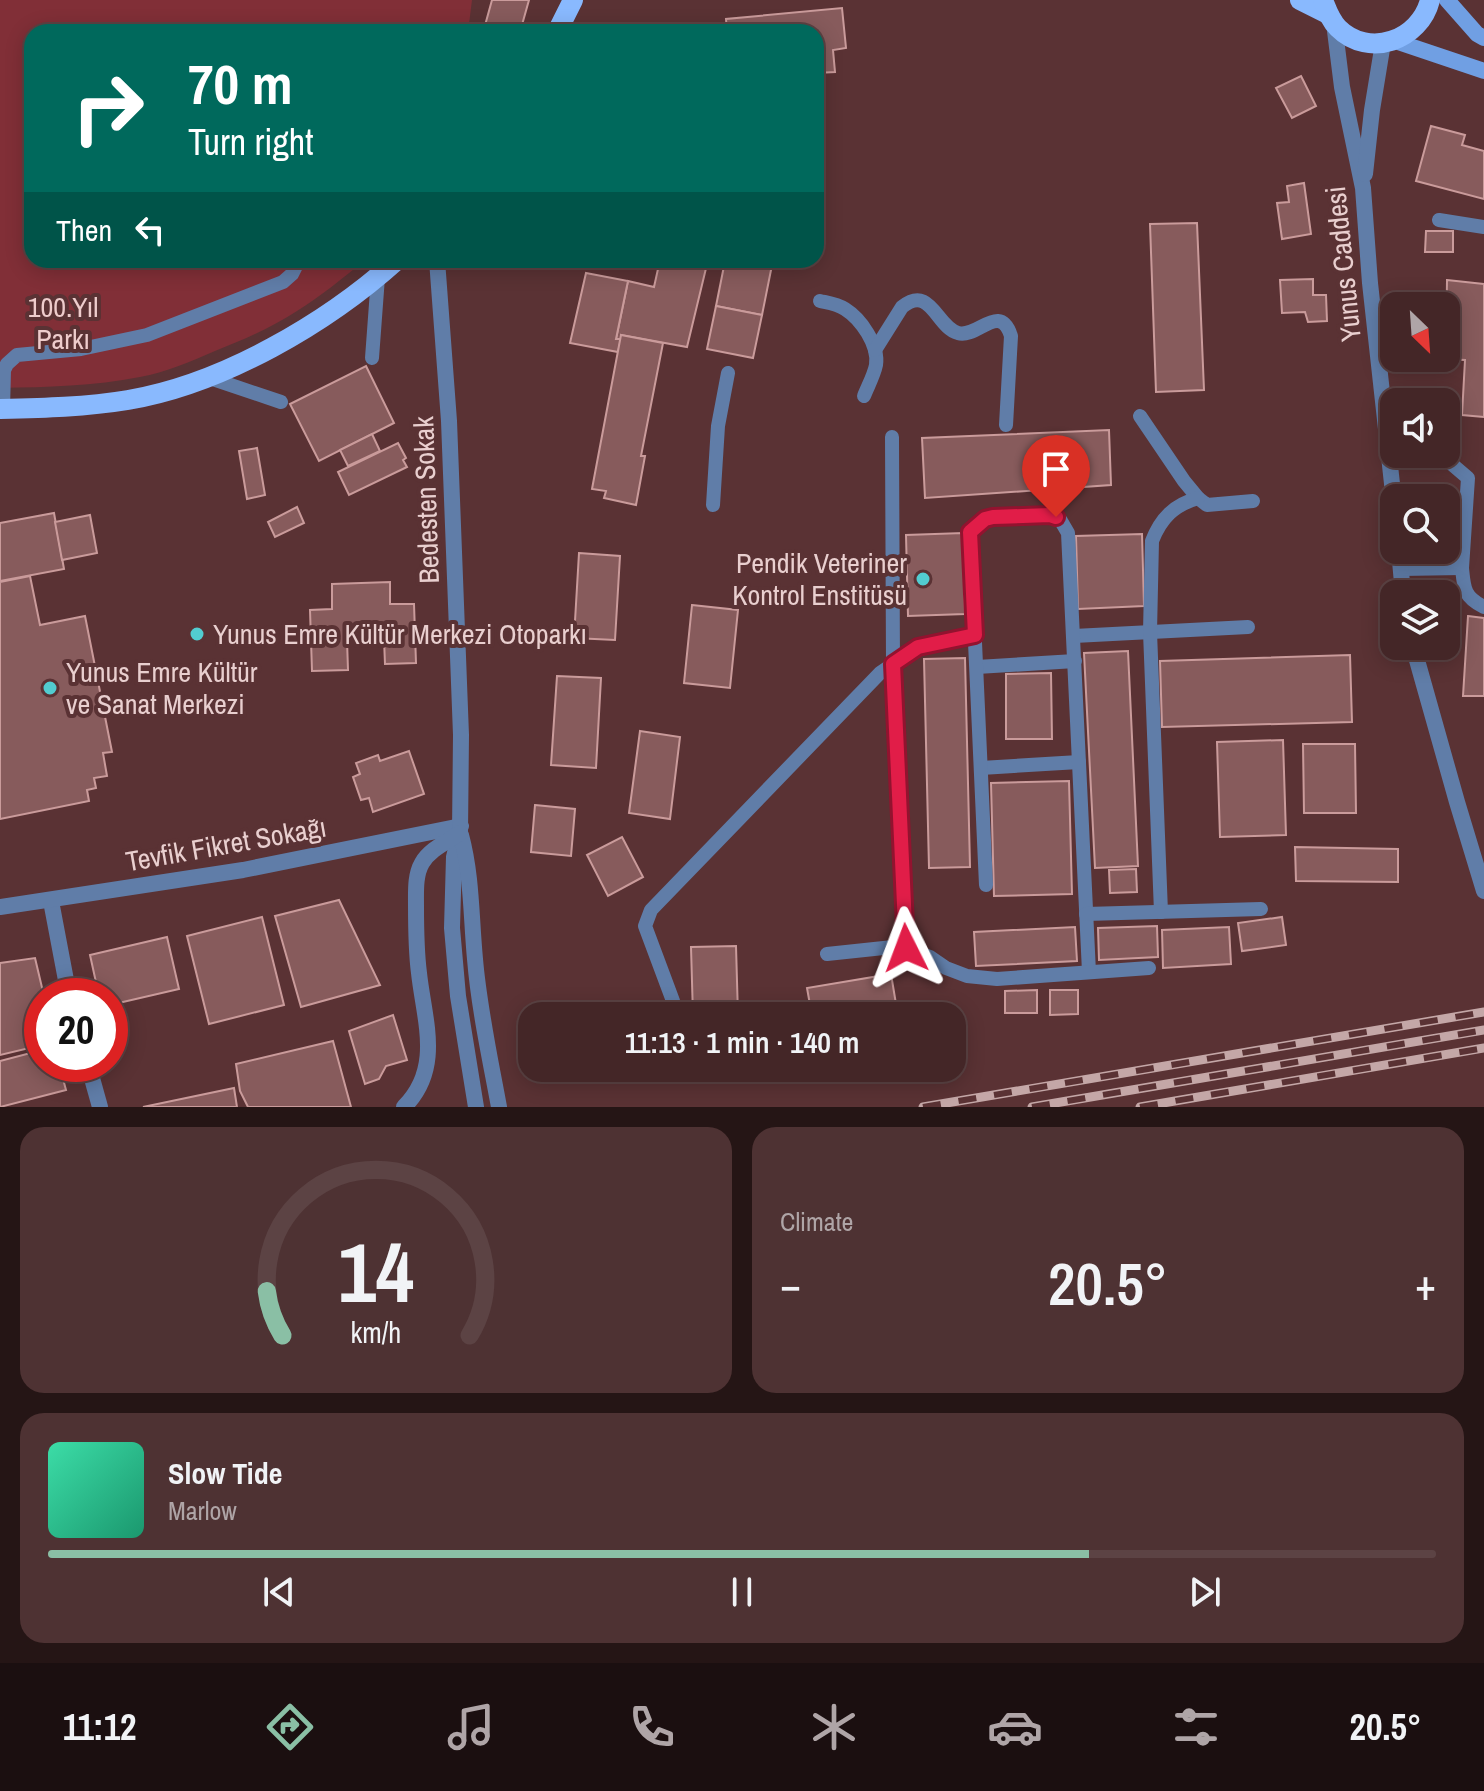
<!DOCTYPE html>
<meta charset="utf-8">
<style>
body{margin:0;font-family:"Archivo Narrow",sans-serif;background:#4e3233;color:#f1f3f6;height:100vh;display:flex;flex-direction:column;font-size:30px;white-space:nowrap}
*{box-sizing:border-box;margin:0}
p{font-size:26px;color:#afa5a7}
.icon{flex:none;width:44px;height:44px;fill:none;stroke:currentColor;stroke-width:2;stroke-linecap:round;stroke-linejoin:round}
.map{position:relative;height:1107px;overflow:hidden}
.panel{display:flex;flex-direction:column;gap:20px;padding:20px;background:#251515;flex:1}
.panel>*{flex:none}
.hud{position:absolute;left:24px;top:24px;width:800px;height:244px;border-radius:24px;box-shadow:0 4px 20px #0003,0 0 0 2px #5c4344;background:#00695c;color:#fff;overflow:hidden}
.needle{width:52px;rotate:155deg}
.controls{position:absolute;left:1380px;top:292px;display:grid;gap:16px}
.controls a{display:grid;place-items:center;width:80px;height:80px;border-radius:16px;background:#442627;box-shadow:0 4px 20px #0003,0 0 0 2px #5c4344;font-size:40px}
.speed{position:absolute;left:24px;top:978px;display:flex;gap:16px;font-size:40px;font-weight:700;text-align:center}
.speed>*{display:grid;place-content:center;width:104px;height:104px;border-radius:50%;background:#442627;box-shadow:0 4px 20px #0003,0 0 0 2px #5c4344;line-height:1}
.speed .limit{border:12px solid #d22;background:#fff;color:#111}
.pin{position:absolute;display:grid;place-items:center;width:68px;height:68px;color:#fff;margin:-82px -34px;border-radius:50% 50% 50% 0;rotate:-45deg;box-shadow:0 0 8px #0007}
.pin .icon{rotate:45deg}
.me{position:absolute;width:88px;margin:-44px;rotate:357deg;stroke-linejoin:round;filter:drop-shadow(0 0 6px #0008)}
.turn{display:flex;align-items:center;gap:28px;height:168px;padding:0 32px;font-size:36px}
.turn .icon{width:104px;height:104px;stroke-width:2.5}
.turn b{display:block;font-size:56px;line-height:68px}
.then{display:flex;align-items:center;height:76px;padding:0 32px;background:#0003;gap:16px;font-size:30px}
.big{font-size:60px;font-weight:600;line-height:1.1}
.panel .card{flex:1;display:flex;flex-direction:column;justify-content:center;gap:12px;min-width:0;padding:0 28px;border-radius:24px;background:#4e3233}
.panel .dial{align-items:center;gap:0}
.dial svg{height:208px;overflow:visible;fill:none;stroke:#5c4344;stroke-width:7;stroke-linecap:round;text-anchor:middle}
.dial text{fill:#f1f3f6;stroke:none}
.song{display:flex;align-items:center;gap:24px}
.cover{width:96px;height:96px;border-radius:12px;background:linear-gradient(135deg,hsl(160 70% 55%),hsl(160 70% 35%))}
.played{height:8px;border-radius:4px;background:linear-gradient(90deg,#8abfa5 75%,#5c4344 75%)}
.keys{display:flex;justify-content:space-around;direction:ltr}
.heat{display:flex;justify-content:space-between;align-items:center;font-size:44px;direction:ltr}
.panel .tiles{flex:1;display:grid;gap:20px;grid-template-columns:1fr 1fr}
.card:last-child{grid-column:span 2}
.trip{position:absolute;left:518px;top:1002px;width:448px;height:80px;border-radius:24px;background:#442627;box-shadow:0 4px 20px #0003,0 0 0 2px #5c4344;font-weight:600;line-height:80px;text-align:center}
.dock{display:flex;height:128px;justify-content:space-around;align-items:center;background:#1b0f10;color:#afa5a7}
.dock .icon{width:56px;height:56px}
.dock .active{color:#8abfa5}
.dock b{font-size:36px;color:#f1f3f6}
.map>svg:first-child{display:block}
.green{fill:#812f37}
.building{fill:#875b5c;stroke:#ca9b9b;stroke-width:2}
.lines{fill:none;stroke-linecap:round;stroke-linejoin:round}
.service{stroke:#607da8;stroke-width:14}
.minor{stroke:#607da8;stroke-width:16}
.tertiary{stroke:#607da8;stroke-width:16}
.secondary{stroke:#709fe3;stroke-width:16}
.primary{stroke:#89b9fe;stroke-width:20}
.rail-casing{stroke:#c4a7a7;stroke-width:9}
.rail{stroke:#5a3234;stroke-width:6;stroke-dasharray:18;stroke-linecap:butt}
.route-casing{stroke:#92132f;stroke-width:20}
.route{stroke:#e11d48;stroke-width:14}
.poi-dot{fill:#52ccd0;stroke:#5a3234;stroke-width:3}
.labels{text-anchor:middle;stroke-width:8;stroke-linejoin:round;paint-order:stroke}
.street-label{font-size:28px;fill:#e9cfcf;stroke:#5a3234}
.park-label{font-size:28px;fill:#ecc;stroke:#5a3234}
.poi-label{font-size:28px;fill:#e9cfcf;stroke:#5a3234;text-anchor:start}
</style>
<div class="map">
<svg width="1484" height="1107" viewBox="0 0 1484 1107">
<rect width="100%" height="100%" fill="#5a3234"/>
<path class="green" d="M0 0H472L468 32H32V260H365C343 278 321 296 297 311 271 328 243 340 215 351 190 362 166 372 140 377 94 386 47 387 0 388Z"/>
<g class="building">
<polygon points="492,0 529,0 520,32 496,32 484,29"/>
<polygon points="842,8 846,48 833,50 835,72 816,73 816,32 727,32 726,19"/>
<polygon points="1301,76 1316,106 1292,118 1276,88"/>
<polygon points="1431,126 1465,135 1462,145 1484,151 1484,199 1416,181"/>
<polygon points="1304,183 1311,234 1282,239 1277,203 1289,202 1287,186"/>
<polygon points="1197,223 1204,390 1156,392 1150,224"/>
<polygon points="1426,231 1453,231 1453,252 1425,252"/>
<polygon points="660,260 708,260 687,347 621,335 621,339 616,339 628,281 654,287"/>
<polygon points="735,260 773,260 762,315 716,306 725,261 734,263"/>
<polygon points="586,273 628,281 616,339 621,339 618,352 570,343"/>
<polygon points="1313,279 1313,295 1326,295 1327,321 1308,322 1305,312 1282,313 1280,280"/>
<polygon points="1447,280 1484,284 1484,417 1462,415 1465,360 1443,359 1446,358"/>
<polygon points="716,306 762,315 753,358 707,349"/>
<polygon points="621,335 663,343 641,456 645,456 636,505 604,498 606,491 592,489"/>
<polygon points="366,366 394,423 319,461 290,404"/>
<polygon points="1109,430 1111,485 925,498 922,438"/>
<polygon points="372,434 380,451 348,466 340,450"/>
<polygon points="398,443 406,458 403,460 407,467 349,495 338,472"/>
<polygon points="257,448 265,495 247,499 239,451"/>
<polygon points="297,507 304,523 275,537 268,522"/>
<polygon points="54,513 64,569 0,581 0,523"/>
<polygon points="90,515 97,553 62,560 55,522"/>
<polygon points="963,533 965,614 908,616 906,535"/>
<polygon points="1142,534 1144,606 1078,609 1076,536"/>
<polygon points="579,553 620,556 615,640 574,638"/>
<polygon points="30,576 40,625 85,616 112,752 103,753 107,776 94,778 96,788 87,790 89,801 0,819 0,582"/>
<polygon points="390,582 390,604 414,604 416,663 385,664 384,639 347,640 348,670 312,671 310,610 332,609 332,584"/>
<polygon points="692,605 738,610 730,688 684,683"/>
<polygon points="1468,616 1484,618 1484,696 1463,696"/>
<polygon points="1128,651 1138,866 1095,868 1084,653"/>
<polygon points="1350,655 1352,722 1162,727 1160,661"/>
<polygon points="965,658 970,867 929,868 924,659"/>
<polygon points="1051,673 1052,739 1006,739 1006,674"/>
<polygon points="557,676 601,678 596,768 551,765"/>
<polygon points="640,731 680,737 670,819 629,813"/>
<polygon points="1283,740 1286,835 1220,837 1217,742"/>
<polygon points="1303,744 1355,744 1356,813 1304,813"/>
<polygon points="409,751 424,794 373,812 369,798 361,800 353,777 360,774 356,763 378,755 380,761"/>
<polygon points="1069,781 1072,894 994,896 991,783"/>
<polygon points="535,805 575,809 571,856 531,852"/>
<polygon points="622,837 643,877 608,896 587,855"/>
<polygon points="1295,847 1398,849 1398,882 1296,881"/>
<polygon points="1136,869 1137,892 1110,893 1109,870"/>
<polygon points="339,900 380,985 301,1007 275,916"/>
<polygon points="262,917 284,1005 209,1024 187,936"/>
<polygon points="1282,917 1286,945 1242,951 1238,923"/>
<polygon points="1157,926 1158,957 1099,960 1098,928"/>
<polygon points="1075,927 1077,961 976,966 974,932"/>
<polygon points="1229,927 1231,964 1163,968 1162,930"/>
<polygon points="167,937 179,989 110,1005 110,996 99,996 90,955"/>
<polygon points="736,946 738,1016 693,1016 691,947"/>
<polygon points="35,958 44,996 42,996 42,1045 0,1055 0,963"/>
<polygon points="891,974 898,1016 812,1016 807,988"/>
<polygon points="1037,990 1037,1013 1005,1013 1005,991"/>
<polygon points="1050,990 1078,990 1078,1014 1050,1015"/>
<polygon points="393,1015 407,1060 386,1066 379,1079 365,1084 349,1031"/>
<polygon points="333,1041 351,1107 248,1107 240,1091 236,1064"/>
<polygon points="42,1050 42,1064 59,1064 66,1090 0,1107 0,1061"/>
<polygon points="234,1088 237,1107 143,1107"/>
</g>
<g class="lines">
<g class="service">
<polyline points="1439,220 1484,227"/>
<path d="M820 301C829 303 837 304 845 309 861 319 879 345 876 365 874 375 868 386 864 396"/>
<path d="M875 350 902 307C931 284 936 327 958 333 977 339 1000 301 1011 336L1006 425"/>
<polyline points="372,358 378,277"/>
<polyline points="207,377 281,402"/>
<polyline points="3,409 4,370 7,364 17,355 81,349 147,335 283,282 292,274 299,260"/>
<polyline points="1140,416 1184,481 1198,498 1207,505 1253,501"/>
<polyline points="892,437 893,664 906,948"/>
<polyline points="713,505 718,426 728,373"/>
<path d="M1462 568C1464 589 1464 597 1484 607"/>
<polyline points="1401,569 1462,568 1468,478 1440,454"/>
<polyline points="1074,636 1248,627"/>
<polyline points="977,667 1075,661"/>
<polyline points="981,768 1079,762"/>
<polyline points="986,885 970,532 985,519 993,517 1050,515 1061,521 1068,533 1089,972"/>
<path d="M1161 912 1150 632 1152 541C1161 518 1174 505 1198 498"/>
<polyline points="1086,914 1261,909"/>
<polyline points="827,954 893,947 906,948 930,957 946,968 967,976 997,979 1149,968"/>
<polyline points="673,1001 645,926 651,910 880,673 918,647 975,635"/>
</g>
<g class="minor">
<polyline points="51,901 69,996"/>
<polyline points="0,907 243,870 461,826"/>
<polyline points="88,1064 100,1107"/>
</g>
<g class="tertiary">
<polyline points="1334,23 1342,87 1363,188 1370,283 1394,502"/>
<polyline points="1365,174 1372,110 1383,43"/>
<polyline points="437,260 449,421 461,735 460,833 454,857 452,928 458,996 476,1107"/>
<polyline points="1399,550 1403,594"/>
<polyline points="1413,646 1457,802 1484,891"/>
<path d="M461 835C472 876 471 917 475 959 479 1008 490 1058 499 1107"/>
<path d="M404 1107C443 1068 424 1020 419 973 416 950 416 928 416 905 416 891 415 875 422 863 430 849 447 842 460 833"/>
</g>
<g class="secondary">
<polyline points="1447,0 1477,34 1484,38"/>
<polyline points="1395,41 1484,71"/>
</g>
<g class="primary">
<polyline points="1300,0 1328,14"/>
<path d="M1323 0C1327 10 1330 20 1338 28 1369 59 1420 40 1430 0"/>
<polyline points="557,32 573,0"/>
<path d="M0 409C43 408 86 407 128 400 223 384 327 323 397 260"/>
</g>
<defs>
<g id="rail">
<polyline points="923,1107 1484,1012"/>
<polyline points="1032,1107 1484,1030"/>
<polyline points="1140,1107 1484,1048"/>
</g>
</defs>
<use href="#rail" class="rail-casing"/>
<use href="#rail" class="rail"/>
</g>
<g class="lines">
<defs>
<polyline id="route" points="906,948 893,664 918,647 975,635 970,532 985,519 993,517 1050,515 1056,517"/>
</defs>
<use href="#route" class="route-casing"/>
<use href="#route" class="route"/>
</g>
<g class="poi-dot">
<circle cx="923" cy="579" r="8"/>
<circle cx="197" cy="634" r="8"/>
<circle cx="50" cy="688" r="8"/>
</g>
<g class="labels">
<g class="street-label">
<text transform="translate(1343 264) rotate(-96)" y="10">Yunus Caddesi</text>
<text transform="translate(426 500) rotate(-92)" y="10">Bedesten Sokak</text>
<text transform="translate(226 844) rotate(-10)" y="10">Tevfik Fikret Sokağı</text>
</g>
<g class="park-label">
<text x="63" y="317">100.Yıl<tspan x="63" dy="32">Parkı</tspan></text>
</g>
<g class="poi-label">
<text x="907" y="573" text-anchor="end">Pendik Veteriner<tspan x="907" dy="32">Kontrol Enstitüsü</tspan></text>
<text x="213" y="644">Yunus Emre Kültür Merkezi Otoparkı</text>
<text x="66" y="682">Yunus Emre Kültür<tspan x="66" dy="32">ve Sanat Merkezi</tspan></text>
</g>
</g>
</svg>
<div class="controls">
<a><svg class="needle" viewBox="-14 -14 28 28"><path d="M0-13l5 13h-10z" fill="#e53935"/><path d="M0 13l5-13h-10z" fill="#afa5a7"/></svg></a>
<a><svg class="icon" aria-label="sound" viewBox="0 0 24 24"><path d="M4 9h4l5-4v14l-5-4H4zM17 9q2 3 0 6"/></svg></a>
<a><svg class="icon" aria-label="search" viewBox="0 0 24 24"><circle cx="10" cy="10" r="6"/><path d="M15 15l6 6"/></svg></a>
<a><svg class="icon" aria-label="layers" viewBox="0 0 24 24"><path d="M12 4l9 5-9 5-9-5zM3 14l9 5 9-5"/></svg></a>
</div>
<div class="speed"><div class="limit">20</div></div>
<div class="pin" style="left:1056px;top:517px;background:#d93025"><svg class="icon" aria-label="arrive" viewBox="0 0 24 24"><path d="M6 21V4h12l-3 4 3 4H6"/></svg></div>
<svg class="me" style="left:906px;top:948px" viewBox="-20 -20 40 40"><path d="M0-17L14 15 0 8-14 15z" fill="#e11d48" stroke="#fff" stroke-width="4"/></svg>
<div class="trip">11:13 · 1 min · 140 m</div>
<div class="hud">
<div class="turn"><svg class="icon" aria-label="right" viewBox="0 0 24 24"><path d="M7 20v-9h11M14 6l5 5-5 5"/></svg><div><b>70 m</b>Turn right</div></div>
<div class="then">Then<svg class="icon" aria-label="left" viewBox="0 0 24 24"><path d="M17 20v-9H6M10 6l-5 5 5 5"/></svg></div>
</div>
</div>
<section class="panel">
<div class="tiles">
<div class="card dial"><svg viewBox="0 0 100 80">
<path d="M14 69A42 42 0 1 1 86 69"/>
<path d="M14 69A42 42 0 0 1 8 52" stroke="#8abfa5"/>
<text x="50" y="56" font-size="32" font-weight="700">14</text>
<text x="50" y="72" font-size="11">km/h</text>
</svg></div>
<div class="card"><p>Climate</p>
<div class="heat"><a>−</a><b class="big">20.5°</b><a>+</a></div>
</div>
<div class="card">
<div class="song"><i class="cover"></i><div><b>Slow Tide</b><p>Marlow</p></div></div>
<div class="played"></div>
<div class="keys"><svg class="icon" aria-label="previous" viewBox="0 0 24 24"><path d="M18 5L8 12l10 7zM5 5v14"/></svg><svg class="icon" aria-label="pause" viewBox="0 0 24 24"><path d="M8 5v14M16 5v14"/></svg><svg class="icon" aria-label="next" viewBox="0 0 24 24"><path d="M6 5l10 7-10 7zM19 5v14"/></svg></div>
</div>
</div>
</section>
<nav class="dock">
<b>11:12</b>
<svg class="icon active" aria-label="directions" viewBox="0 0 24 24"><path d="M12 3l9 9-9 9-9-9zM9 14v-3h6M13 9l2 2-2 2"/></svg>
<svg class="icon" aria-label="music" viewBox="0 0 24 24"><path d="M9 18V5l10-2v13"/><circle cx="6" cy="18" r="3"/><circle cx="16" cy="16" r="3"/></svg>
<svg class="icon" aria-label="phone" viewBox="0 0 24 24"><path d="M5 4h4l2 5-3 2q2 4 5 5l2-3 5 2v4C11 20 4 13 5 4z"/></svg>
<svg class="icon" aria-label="climate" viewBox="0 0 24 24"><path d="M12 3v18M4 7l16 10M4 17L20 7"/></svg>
<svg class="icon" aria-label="car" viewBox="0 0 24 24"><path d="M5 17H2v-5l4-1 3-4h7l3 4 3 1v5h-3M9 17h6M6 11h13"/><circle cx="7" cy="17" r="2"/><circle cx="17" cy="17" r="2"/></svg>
<svg class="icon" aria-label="filters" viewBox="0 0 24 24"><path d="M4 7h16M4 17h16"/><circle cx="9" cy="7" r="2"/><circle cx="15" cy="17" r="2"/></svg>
<b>20.5°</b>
</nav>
